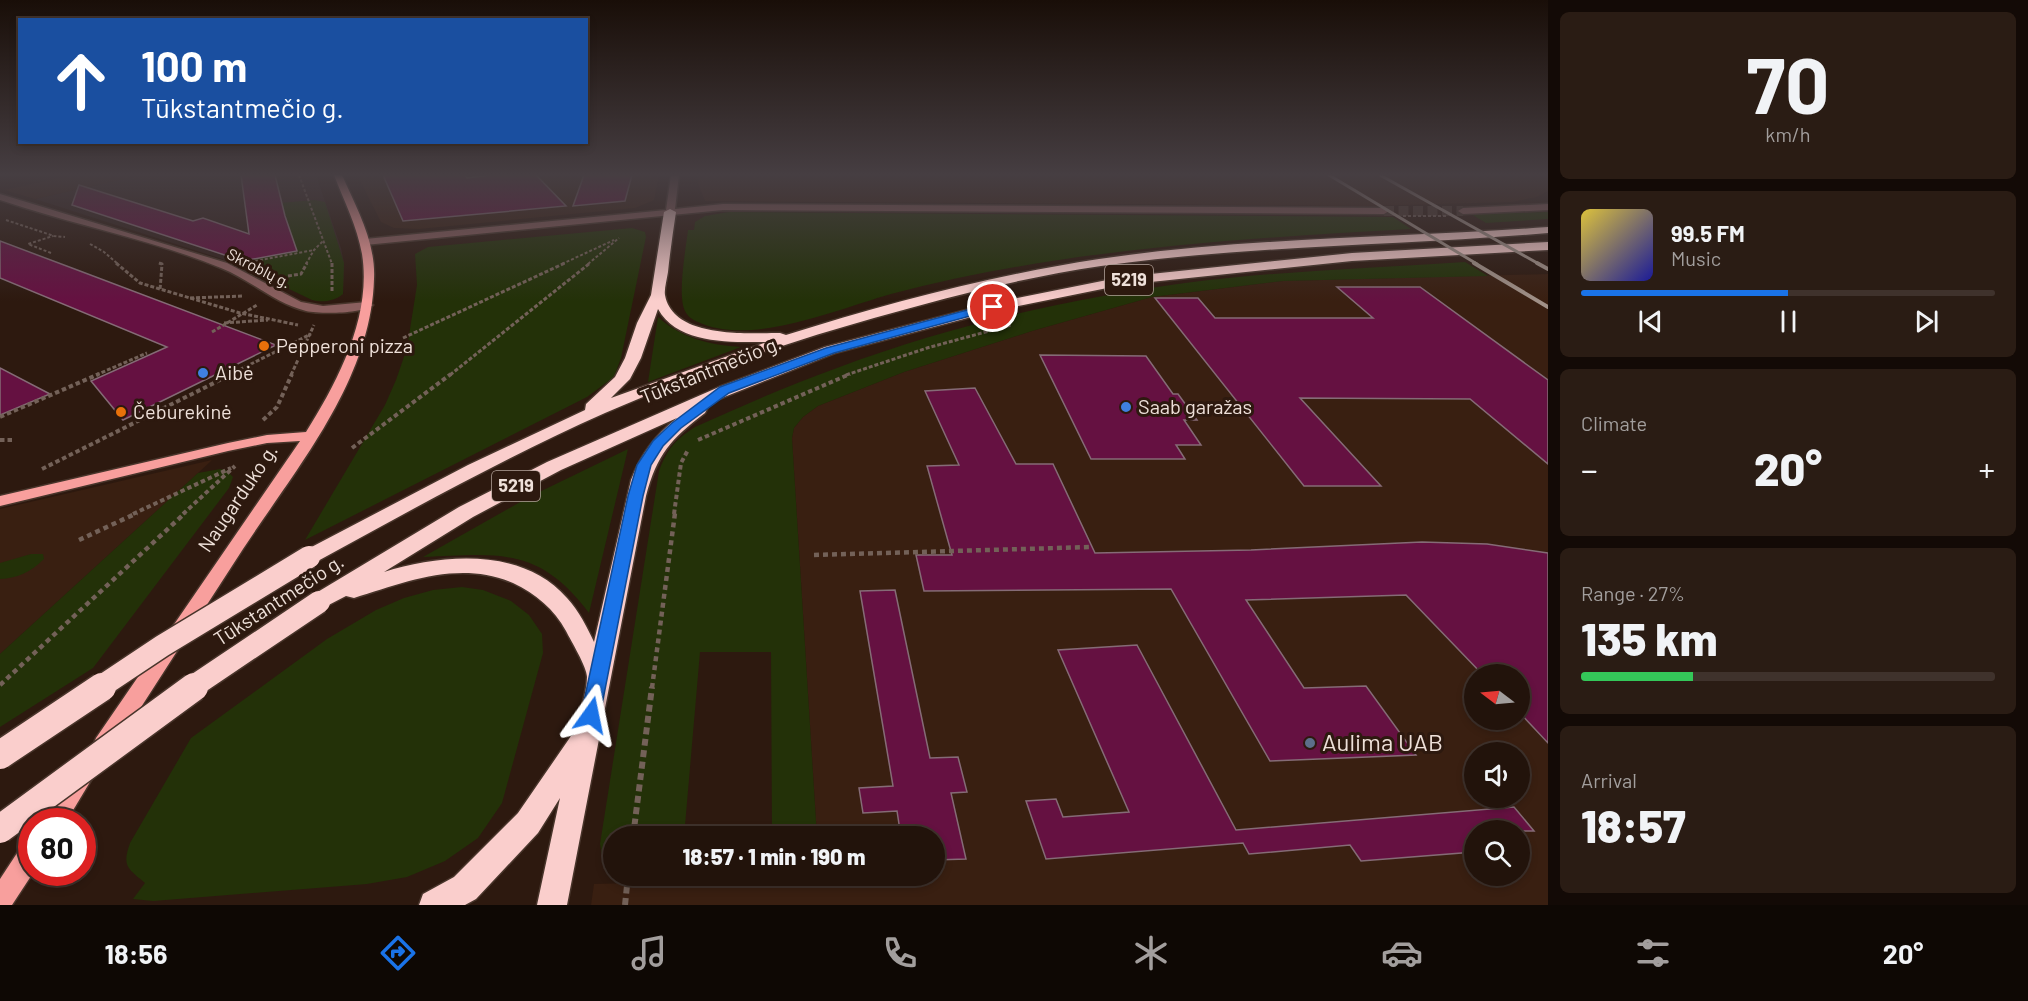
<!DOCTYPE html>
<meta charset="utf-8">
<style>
body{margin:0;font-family:Barlow,sans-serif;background:#2a1c14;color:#f1f3f6;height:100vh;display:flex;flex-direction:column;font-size:22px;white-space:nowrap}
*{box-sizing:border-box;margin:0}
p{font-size:20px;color:#a29e9d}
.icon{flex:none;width:33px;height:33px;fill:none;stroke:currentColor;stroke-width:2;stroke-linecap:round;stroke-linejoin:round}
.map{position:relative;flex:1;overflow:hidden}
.drawer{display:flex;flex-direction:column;gap:12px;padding:12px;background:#130a06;width:480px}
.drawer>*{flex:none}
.top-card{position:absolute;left:18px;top:18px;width:570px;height:126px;border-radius:0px;box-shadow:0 3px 9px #0003,0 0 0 2px #3f322c;background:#1a4fa0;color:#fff;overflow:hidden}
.needle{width:39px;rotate:286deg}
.controls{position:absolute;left:1464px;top:664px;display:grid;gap:12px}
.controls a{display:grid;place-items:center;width:66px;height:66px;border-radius:50%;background:#22130b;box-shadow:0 3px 9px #0003,0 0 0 2px #3f322c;font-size:30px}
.speed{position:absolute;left:18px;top:808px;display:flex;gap:12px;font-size:30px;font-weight:700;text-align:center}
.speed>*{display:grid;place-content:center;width:78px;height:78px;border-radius:50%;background:#22130b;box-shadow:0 3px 9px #0003,0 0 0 2px #3f322c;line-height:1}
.speed .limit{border:9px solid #d22;background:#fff;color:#111}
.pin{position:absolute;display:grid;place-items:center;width:51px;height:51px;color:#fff;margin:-26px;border:3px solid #fff;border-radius:50%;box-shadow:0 2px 6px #0007}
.me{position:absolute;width:66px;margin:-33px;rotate:12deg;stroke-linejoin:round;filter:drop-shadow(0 0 4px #0008)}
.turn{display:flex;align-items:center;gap:21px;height:126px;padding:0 24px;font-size:27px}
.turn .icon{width:78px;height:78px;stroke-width:2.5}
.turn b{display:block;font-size:42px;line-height:51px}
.big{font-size:45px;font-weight:800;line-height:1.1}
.drawer .card{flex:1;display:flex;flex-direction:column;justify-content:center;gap:9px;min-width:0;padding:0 21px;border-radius:9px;background:#2a1c14}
.drawer .dial{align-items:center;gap:0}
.dial b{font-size:78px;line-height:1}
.song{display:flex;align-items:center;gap:18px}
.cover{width:72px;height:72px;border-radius:9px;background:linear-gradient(135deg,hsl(50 70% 55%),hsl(240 70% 35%))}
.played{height:6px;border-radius:3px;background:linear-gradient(90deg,#1a73e8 50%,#3f322c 50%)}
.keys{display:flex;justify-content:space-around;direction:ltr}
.heat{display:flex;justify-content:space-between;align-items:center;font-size:33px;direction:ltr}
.charge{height:9px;border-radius:4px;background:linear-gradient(90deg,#34c759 27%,#3f322c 0)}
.trip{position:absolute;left:603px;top:826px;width:342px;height:60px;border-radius:30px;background:#22130b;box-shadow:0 3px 9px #0003,0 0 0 2px #3f322c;font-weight:800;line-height:60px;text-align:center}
.tabs{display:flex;height:96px;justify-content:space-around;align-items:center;background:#0e0804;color:#a29e9d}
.tabs .icon{width:42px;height:42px}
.tabs .selected{color:#1a73e8}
.tabs b{font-size:27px;color:#f1f3f6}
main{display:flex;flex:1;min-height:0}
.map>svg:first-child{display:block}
.commercial{fill:#33211c}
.built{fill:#391f11;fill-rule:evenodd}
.green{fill:#233108}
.building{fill:#651141;stroke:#856b76;stroke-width:1.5}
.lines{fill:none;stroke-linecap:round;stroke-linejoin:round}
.minor-tunnel{stroke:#4a372d;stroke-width:10;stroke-dasharray:10 4.5;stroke-linecap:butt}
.minor-casing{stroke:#48352b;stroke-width:3}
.major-casing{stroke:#48352b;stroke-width:3}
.highway-casing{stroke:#48352b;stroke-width:3}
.path-far4{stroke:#736158;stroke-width:2;stroke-dasharray:3 2;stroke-linecap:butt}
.path-far3{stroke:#736158;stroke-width:3;stroke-dasharray:4 2;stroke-linecap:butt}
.path-far2{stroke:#736158;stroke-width:4;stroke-dasharray:4.5 3;stroke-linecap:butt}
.path-far1{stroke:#736158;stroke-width:4.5;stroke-dasharray:5 4;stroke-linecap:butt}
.path{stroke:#736158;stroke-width:6;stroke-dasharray:7 4.5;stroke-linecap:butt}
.minor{fill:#8a5f5e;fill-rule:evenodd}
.major{fill:#f89f9d;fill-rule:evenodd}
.highway{fill:#facecc;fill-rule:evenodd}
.rail-far1{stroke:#a09087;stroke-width:3}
.rail{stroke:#a09087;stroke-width:4}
.highway-bridge-far1-casing{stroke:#48352b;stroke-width:25;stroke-linecap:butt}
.highway-bridge-casing{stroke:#48352b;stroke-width:31;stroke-linecap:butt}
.highway-bridge-far1{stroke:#facecc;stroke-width:22}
.highway-bridge{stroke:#facecc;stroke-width:28}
.route{fill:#1a73e8;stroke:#114b97;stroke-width:1.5}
.food-dot{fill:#e8710a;stroke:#2d190f;stroke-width:2}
.shop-dot{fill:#3f7fe0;stroke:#2d190f;stroke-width:2}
.service-dot{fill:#5c6f8a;stroke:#2d190f;stroke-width:2}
.labels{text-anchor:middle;stroke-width:6;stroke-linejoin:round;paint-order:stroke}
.far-street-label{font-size:16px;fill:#eee0d9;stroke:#2d190f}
.shield{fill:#2d190f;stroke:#b4a49c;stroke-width:1.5}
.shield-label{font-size:18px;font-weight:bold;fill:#eee0d9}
.poi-label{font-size:20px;fill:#eee0d9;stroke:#2d190f;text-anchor:start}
.street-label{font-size:20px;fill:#eee0d9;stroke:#2d190f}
.near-poi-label{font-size:24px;fill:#eee0d9;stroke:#2d190f;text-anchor:start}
</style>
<main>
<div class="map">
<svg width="1548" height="905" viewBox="0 0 1548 905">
<rect width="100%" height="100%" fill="#2d190f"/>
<polygon class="commercial" points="141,175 316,175 341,248 344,263 343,294 337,298 316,301 241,265 35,199"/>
<g class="built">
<polygon points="73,175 141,175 35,199 4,190"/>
<polygon points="357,175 659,175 654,200 635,208 419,229 394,228 381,222"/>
<polygon points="699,175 1548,175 1548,191 1537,197 1512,202 1367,206 705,201 698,183"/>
<path d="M1548 274V905H591L594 884 796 879 799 876H934V837H817L792 438 794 428 803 417 818 406 904 372 1032 331 1152 297 1283 281ZM1474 675H1520V720H1474ZM1474 753H1520V798H1474ZM1474 831H1520V876H1474Z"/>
<polygon points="212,460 198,473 0,654 0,509"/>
</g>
<g class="green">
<path d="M314 200 325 202 344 263 343 294C335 301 322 303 312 300L235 263 296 251 286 216 280 203Z"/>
<path d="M729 212 1393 217 1411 229C1235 239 1062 249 891 294 838 309 750 347 698 322 693 320 687 316 685 311 677 295 686 248 688 230H694L695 222 705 216Z"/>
<polygon points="1548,212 1548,219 1486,223 1471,214"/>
<polygon points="632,228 645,232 646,237 621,358 614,377 587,397 305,540 385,405 396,380 407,348 417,285 415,254 428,247"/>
<path d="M1465 262 1488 276 1283 281 1152 297 1032 331 904 372 818 406 803 417 794 428 792 438 817 837H772L771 652H700L684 837H614L613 875 603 861 600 844 659 471C668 448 674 441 695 427 742 406 789 385 837 368 949 326 1067 299 1185 283 1278 271 1372 268 1465 262Z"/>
<path d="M658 317C681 338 710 345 741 347L648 382Z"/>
<path d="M628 449 589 613C539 546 498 554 423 557L529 497Z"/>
<polygon points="220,469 226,470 233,477 229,488 93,668 0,727 0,654 198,473"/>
<path d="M31 554H43L44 559C31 572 18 578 0 579V563Z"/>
<path d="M462 587 483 590 511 601 529 615 542 634 543 653 502 803 478 838 445 861 407 877 367 884 153 901 133 899 145 883C127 868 122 866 130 843L191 738 327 639 376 610 404 598 433 590Z"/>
<polygon points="615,876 799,876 796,879 620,883"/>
</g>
<g class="building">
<polygon points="241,175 275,175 285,216 297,251 243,261 72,205 79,185 193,221 203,218 249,234"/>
<polygon points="383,175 465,175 467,178 491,175 536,175 566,206 403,221"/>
<polygon points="584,175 632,175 625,201 573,206"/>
<polygon points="0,241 72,268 276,345 123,420 91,381 167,347 0,278"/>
<polygon points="1337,287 1420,287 1548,380 1548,464 1470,399 1300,398 1381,486 1304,486 1155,298 1198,298 1215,318 1373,318"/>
<polygon points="1040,355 1146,356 1173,394 1178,394 1197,420 1184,420 1201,445 1176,445 1185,459 1091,459"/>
<polygon points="0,368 50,394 0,415"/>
<polygon points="975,388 1016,464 1053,464 1095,553 1251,550 1422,542 1487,544 1548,553 1548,743 1520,713 1520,675 1483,675 1406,595 1246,600 1304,688 1366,686 1416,755 1270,761 1171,589 924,591 916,555 952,555 927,466 959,465 925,391"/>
<polygon points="895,590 930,758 958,757 967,792 951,793 966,859 934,860 934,837 901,837 897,811 863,813 859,788 893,786 860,591"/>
<polygon points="1137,645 1236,830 1514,807 1534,831 1474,831 1474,852 1361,861 1350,845 1249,854 1243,843 1046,859 1026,801 1056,799 1063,817 1129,812 1058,650"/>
</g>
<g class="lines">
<polyline class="minor-tunnel" points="1384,211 1463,211"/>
<defs>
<g id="minor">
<polygon points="671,175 679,175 675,209 723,204 1384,208 1389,211 1384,214 723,210 365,245 360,242 365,239 666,210"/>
<path d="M0 194 227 263 301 302 323 306 367 302 373 305C362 314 320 314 306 311 274 303 251 280 221 268 158 242 89 228 25 208L0 200Z"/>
<polygon points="1548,204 1548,210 1463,214 1458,211 1463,208"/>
</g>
<g id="major">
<path d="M334 175H342C356 207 376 242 374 279 371 381 297 467 243 549 199 617 156 684 112 752L104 755 96 752 93 745 96 738 300 441 267 443 228 451 0 506V496L228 443 267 435 306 432C338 381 372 316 362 254 357 226 344 201 334 175Z"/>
<polygon points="82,767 90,770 93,777 66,822 40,822 74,770"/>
<polygon points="32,841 33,873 12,905 0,905 0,879 23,844"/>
</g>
<g id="highway">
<path d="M670 209 676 212C673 232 670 252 668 272 667 279 664 289 665 295 673 339 748 333 780 333L786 335C888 303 993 275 1099 259 1248 237 1399 238 1548 227V233C1399 246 1249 245 1101 266 1025 277 948 297 874 318 782 344 692 375 605 413 506 457 411 510 316 562L309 564 302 562 299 557 302 552 468 465 585 410 586 404 615 377 625 358 637 323 651 295 664 212ZM658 309C678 345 731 342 767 342L611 398 630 379 641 358Z"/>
<path d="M1548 242V250L1352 261 1122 285 994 311 835 353 704 405 707 409 705 413C671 439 657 454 646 496L567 905H537L560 798 538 833 476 899 465 905H419L423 894 454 877 518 813 571 736 574 735C578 718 587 693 587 677 587 667 571 641 566 631 554 609 536 594 513 583 459 560 406 582 354 598L346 596 319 610 311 608 308 602 311 596 459 507 547 462 719 387 825 347 993 303 1122 277 1352 253ZM677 418C655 435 641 454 631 480L594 642C587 627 579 611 567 598 522 547 443 554 384 572L473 517 561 470Z"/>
</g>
</defs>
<use href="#minor" class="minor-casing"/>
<use href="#major" class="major-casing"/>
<use href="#highway" class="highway-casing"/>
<g class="path-far4">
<polyline points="299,175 332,264"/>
<polyline points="1403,216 1447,216"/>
<polyline points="6,220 54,236 65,237"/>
<polyline points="90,244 104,252 118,264"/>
<polyline points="51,253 28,244 53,236"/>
<polyline points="255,261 314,250"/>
<polyline points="159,263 162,264"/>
<polyline points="306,264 314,250 323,241"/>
<polyline points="562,264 614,240"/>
<polyline points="588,264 619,238"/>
</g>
<g class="path-far3">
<polyline points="116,263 140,283 240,313 298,325"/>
<polyline points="159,263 162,264 160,290"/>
<polyline points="332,263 332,292"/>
<polyline points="288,276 301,274 307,263"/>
<polyline points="190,298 243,296"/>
<polyline points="224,323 268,320"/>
<polyline points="212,332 257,305"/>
<polyline points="403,338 565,263"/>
<polyline points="96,375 147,353"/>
<polyline points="229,375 311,334"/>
<polyline points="291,375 314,325"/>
<polyline points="450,375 590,263"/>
<polyline points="846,375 927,348 1011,325"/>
</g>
<g class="path-far2">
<polyline points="0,417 99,374"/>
<polyline points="263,420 277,407 292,374"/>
<polyline points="0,440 13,440"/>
<polyline points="698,440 850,374"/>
<polyline points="352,448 451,374"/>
<polyline points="42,469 232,374"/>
<polyline points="133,514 231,468"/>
<polyline points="183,514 235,466"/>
<polyline points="674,514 681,463 688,450"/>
</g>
<g class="path-far1">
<polyline points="79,540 137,513"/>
<polyline points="814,555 1092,547"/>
<polyline points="0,685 185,513"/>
<polyline points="652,688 675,513"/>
</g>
<g class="path">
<polyline points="633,837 652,687"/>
<polyline points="625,905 628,876"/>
</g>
<use href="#minor" class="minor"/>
<use href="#major" class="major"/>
<use href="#highway" class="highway"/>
<g class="rail-far1">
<polyline points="1329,175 1477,264"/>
<polyline points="1380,175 1539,264"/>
</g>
<g class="rail">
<polyline points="1474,263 1548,307"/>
<polyline points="1537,263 1548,269"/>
</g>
<defs>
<g id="highway-bridge-far1">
<polyline points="99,688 162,646 309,557"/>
<polyline points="191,688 319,602"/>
</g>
<g id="highway-bridge">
<polyline points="0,755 102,687"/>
<polyline points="0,829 194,687"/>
</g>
</defs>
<use href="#highway-bridge-far1" class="highway-bridge-far1-casing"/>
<use href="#highway-bridge" class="highway-bridge-casing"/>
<use href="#highway-bridge-far1" class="highway-bridge-far1"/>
<use href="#highway-bridge" class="highway-bridge"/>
</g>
<linearGradient id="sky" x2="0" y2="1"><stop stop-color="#190e08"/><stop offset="0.58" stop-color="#463e42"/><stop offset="1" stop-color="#463e42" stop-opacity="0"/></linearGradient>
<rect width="1548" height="301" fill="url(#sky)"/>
<polygon class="route" points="993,303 996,304 996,309 834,353 729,393 681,428 663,446 651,465 643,496 600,715 597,721 591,723 584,721 581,715 628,496 637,465 653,441 672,423 720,387 826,348"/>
<g class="food-dot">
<circle cx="264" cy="346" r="6"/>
<circle cx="121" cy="412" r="6"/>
</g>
<g class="shop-dot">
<circle cx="203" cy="373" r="6"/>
<circle cx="1126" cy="407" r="6"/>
</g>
<circle class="service-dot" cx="1310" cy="743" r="6"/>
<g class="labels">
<g class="far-street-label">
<text transform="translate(259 268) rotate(27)" y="6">Skroblų g.</text>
</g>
<g class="shield">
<rect x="1105" y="265" width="48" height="30" rx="4.5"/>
<rect x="492" y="471" width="48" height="30" rx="4.5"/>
</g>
<g class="shield-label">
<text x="1129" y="286">5219</text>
<text x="516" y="492">5219</text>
</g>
<g class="poi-label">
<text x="276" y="353">Pepperoni pizza</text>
<text x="215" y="380">Aibė</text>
<text x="1138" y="414">Saab garažas</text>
<text x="133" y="419">Čeburekinė</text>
</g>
<g class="street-label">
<text transform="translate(711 370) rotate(-22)" y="7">Tūkstantmečio g.</text>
<text transform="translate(238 498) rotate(-56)" y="7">Naugarduko g.</text>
<text transform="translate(279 600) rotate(-33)" y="7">Tūkstantmečio g.</text>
</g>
<g class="near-poi-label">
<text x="1322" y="751">Aulima UAB</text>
</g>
</g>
</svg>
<div class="controls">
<a><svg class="needle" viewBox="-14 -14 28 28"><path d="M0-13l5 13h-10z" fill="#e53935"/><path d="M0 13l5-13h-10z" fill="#a29e9d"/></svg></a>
<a><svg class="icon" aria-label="sound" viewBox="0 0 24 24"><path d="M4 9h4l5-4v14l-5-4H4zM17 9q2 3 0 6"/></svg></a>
<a><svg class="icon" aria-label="search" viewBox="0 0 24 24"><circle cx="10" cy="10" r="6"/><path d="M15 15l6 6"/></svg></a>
</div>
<div class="speed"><div class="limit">80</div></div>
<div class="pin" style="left:993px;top:307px;background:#d93025"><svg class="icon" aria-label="arrive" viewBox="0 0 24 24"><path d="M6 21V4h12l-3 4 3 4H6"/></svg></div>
<svg class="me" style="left:591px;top:715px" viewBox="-20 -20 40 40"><path d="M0-17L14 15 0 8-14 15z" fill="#1a73e8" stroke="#fff" stroke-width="4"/></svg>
<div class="trip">18:57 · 1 min · 190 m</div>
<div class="top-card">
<div class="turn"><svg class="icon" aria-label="ahead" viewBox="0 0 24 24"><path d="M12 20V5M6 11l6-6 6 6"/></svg><div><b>100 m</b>Tūkstantmečio g.</div></div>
</div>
</div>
<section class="drawer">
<div class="card dial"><b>70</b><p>km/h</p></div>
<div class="card">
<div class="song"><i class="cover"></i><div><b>99.5 FM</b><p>Music</p></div></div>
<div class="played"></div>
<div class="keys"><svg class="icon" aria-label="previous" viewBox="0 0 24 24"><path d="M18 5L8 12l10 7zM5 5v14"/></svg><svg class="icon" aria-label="pause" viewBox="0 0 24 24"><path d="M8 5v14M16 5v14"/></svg><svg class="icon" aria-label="next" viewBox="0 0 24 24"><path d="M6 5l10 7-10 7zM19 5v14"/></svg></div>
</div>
<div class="card"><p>Climate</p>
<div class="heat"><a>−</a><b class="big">20°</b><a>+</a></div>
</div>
<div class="card"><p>Range · 27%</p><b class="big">135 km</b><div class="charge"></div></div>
<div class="card"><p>Arrival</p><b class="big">18:57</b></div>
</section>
</main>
<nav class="tabs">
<b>18:56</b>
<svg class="icon selected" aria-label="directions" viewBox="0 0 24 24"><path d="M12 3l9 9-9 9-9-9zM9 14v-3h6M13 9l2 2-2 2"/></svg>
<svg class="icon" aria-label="music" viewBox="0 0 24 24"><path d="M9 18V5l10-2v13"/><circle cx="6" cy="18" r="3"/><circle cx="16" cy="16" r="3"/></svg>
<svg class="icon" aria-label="phone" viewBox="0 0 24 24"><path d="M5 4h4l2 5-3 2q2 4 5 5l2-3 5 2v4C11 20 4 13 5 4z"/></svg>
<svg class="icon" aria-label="climate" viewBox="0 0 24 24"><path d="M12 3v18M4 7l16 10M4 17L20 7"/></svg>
<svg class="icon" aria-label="car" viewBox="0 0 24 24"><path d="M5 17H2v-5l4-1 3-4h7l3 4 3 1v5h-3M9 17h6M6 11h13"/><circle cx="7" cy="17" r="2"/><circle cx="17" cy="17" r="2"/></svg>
<svg class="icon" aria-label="filters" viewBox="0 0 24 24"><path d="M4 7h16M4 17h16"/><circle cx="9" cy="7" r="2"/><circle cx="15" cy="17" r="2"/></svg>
<b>20°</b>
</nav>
